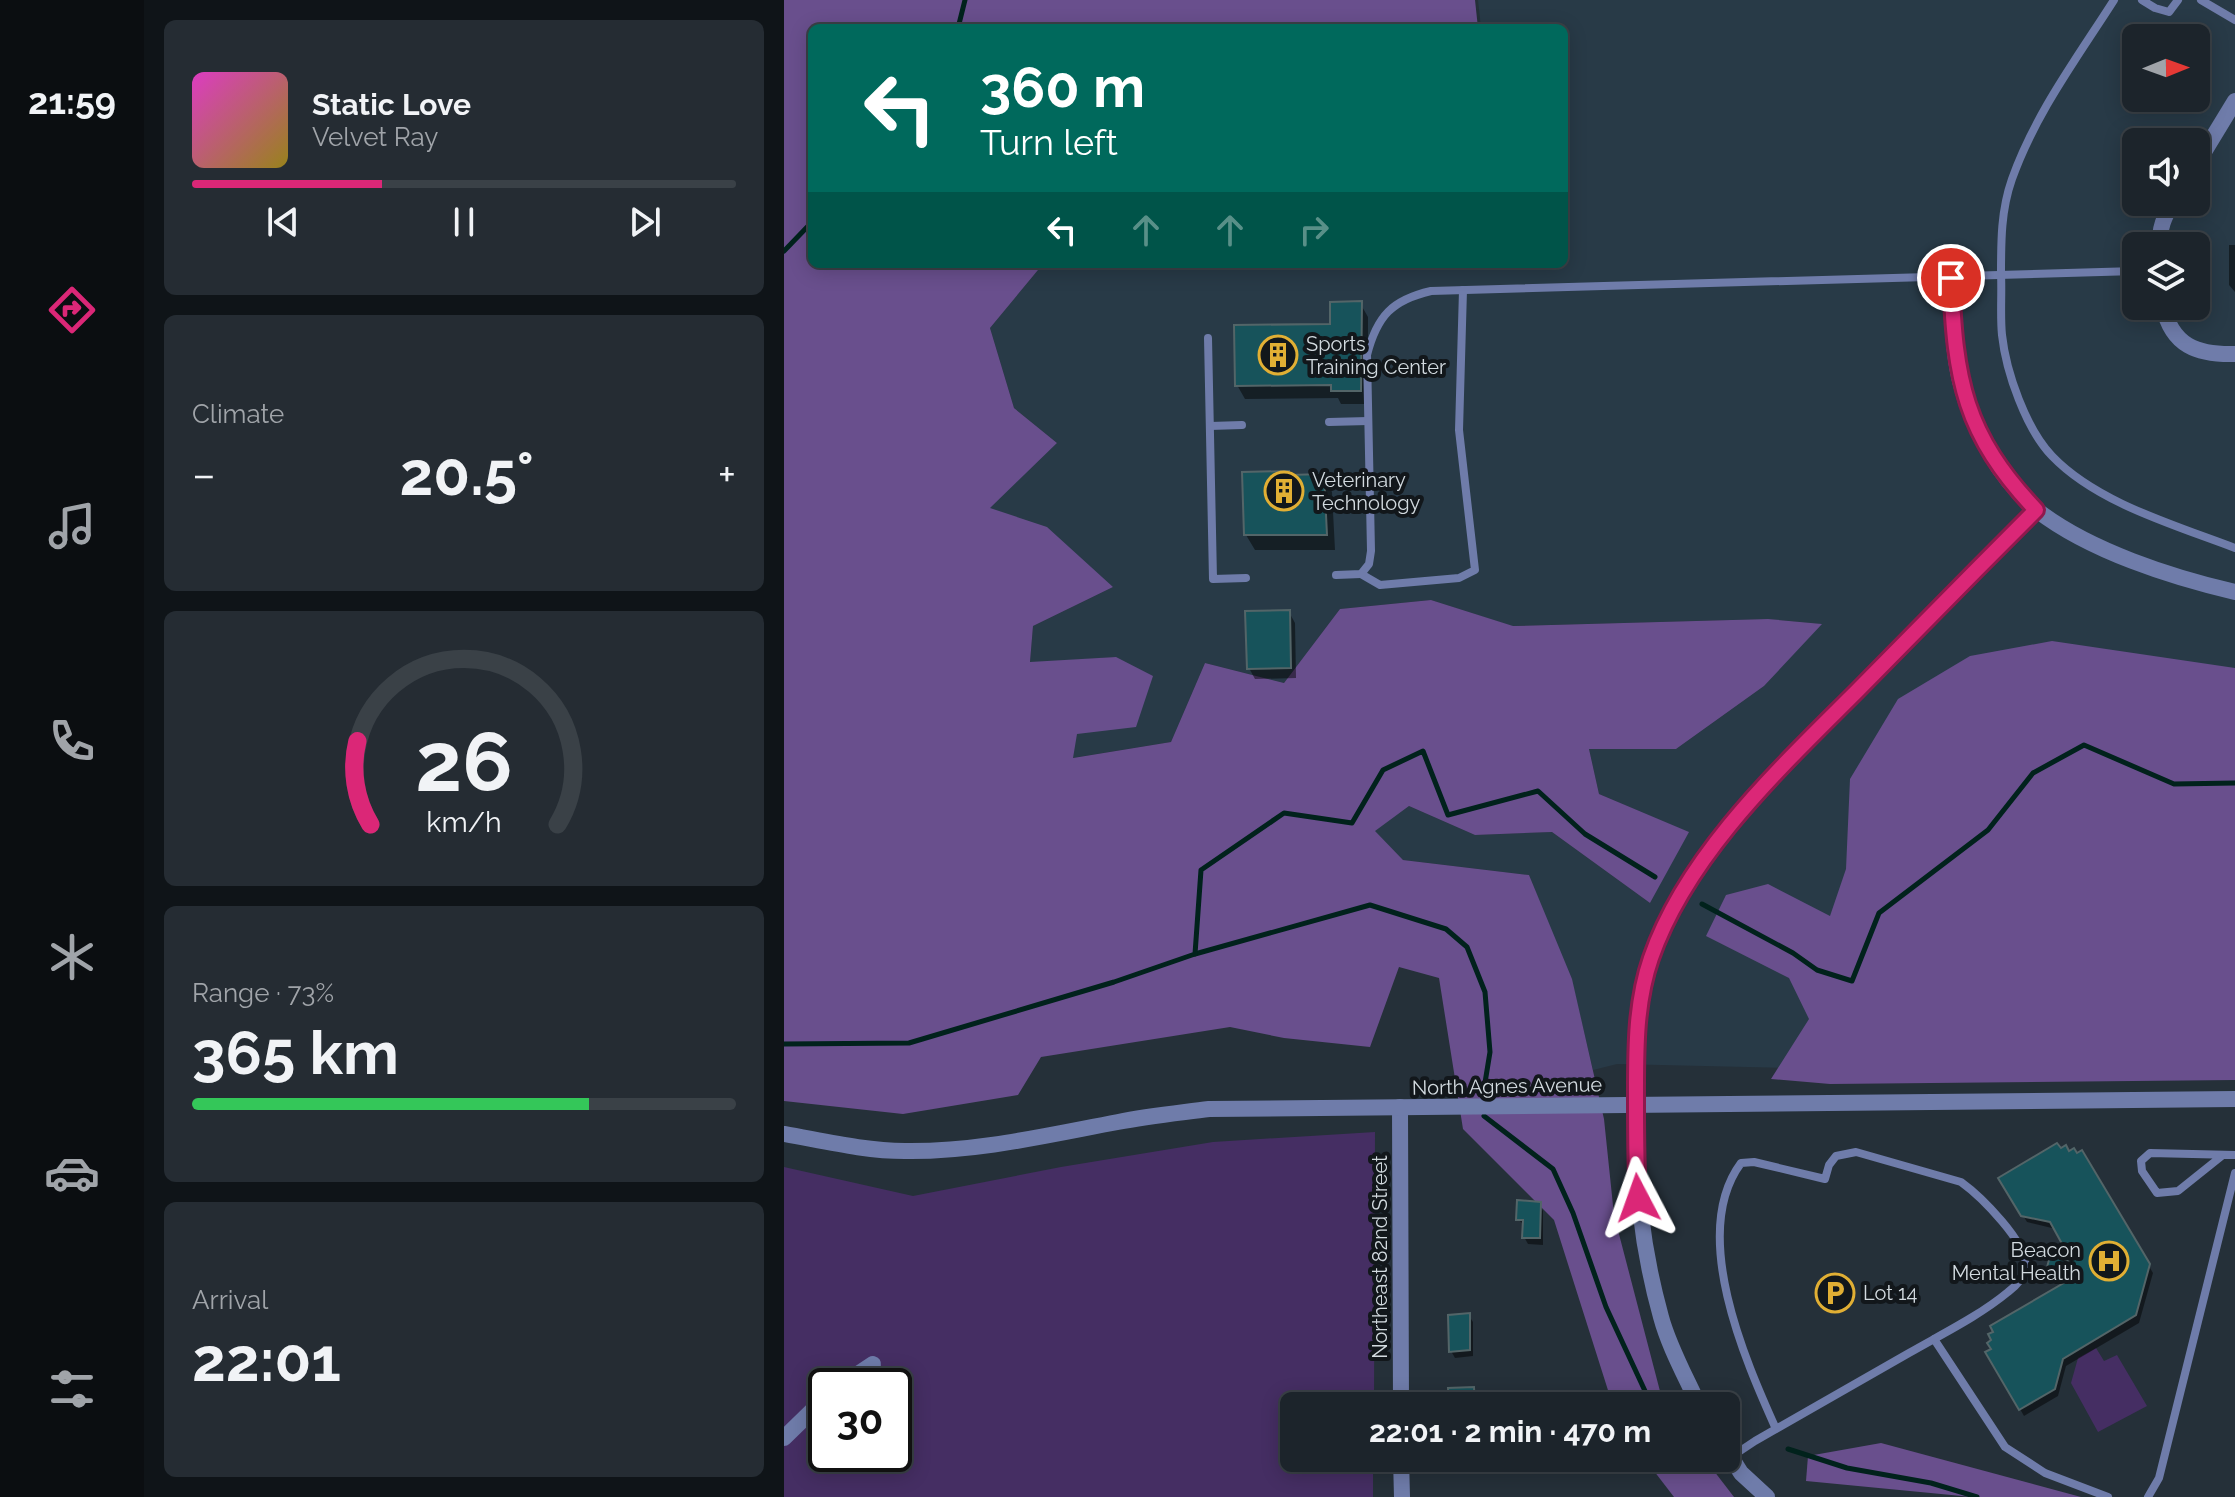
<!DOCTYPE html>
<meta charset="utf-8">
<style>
body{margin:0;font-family:Raleway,sans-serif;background:#252c33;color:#f1f3f6;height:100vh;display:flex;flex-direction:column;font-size:30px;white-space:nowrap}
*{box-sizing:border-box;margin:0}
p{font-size:26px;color:#a0a4a9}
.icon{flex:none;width:44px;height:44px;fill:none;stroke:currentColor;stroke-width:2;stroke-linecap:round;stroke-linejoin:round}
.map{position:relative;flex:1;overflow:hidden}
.details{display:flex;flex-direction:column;gap:20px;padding:20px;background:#0f1418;width:640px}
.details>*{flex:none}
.guide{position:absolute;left:24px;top:24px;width:760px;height:244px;border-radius:12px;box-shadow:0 4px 20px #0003,0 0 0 2px #3a4147;background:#00695c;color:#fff;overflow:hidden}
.needle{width:52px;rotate:89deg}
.tools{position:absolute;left:1338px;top:24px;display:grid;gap:16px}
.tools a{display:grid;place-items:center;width:88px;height:88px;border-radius:12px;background:#1c242b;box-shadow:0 4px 20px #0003,0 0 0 2px #3a4147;font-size:40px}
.speed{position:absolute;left:24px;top:1368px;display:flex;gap:16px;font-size:40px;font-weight:700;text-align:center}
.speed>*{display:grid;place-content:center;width:104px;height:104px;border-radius:50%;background:#1c242b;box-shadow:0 4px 20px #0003,0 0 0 2px #3a4147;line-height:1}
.speed .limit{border:4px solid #111;border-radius:12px;background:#fff;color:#111}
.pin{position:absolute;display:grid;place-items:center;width:68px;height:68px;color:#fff;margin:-34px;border:4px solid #fff;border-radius:50%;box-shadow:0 2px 8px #0007}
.me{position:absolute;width:88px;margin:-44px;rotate:356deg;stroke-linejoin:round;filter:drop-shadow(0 0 6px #0008)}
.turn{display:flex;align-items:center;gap:28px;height:168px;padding:0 40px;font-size:36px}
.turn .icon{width:104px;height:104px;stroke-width:2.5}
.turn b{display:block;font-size:56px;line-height:68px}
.lanes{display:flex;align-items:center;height:76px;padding:0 40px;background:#0003;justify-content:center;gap:40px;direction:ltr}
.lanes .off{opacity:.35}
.big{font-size:60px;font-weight:700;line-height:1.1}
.details .widget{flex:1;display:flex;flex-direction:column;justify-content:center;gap:12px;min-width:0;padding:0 28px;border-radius:12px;background:#252c33}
.details .dial{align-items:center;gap:0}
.dial svg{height:208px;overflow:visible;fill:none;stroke:#3a4147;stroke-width:7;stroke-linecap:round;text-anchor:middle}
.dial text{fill:#f1f3f6;stroke:none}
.song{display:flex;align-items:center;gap:24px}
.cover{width:96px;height:96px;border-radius:12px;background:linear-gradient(135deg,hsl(310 70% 55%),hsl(50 70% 35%))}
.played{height:8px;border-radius:4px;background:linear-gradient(90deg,#db2777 35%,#3a4147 35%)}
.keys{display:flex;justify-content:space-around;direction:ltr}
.heat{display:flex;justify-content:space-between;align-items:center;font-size:44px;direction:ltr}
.charge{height:12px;border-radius:6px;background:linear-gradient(90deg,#34c759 73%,#3a4147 0)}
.trip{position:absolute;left:496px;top:1392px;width:460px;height:80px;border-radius:12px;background:#1c242b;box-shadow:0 4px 20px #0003,0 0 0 2px #3a4147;font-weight:700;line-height:80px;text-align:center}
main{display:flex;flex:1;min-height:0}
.tabs{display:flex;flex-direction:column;width:144px;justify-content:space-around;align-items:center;background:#0b0e11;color:#a0a4a9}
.tabs .icon{width:56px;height:56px}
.tabs .selected{color:#db2777}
.tabs b{font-size:36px;color:#f1f3f6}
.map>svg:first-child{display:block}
.built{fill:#283a47;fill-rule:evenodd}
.green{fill:#452e63;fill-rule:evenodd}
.forest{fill:#694f8d}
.shadow{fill:#0007}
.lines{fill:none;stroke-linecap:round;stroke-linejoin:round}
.stream{stroke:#01221c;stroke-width:5}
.building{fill:#17535b;stroke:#536568;stroke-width:2}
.lane{stroke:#6f7caa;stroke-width:8}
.street{stroke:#6f7caa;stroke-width:16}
.route-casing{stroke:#8e194d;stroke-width:20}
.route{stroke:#db2777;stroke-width:14}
.labels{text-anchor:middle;stroke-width:8;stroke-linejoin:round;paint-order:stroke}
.poi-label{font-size:20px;fill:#d2dadf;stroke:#12171b;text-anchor:start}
.street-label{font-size:20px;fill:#d2dadf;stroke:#12171b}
</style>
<main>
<nav class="tabs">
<b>21:59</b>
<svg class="icon selected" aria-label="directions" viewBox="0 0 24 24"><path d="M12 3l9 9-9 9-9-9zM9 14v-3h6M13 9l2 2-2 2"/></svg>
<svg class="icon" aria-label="music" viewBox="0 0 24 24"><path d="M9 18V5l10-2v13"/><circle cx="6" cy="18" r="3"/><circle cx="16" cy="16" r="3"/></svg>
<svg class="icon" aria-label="phone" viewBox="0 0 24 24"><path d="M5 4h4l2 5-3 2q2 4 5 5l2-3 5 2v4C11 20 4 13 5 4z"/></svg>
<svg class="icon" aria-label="climate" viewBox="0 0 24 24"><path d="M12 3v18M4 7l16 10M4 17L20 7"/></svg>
<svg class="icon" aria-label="car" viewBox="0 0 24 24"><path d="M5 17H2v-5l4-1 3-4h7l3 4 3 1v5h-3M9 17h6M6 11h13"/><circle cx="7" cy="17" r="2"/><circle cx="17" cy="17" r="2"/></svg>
<svg class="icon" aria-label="filters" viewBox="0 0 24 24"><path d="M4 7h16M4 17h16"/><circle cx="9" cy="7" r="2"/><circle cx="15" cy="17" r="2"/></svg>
</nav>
<section class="details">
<div class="widget">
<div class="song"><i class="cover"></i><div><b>Static Love</b><p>Velvet Ray</p></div></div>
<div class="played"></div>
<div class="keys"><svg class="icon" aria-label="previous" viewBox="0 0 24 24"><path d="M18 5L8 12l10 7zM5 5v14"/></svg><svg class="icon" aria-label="pause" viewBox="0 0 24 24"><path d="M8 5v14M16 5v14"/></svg><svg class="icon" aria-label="next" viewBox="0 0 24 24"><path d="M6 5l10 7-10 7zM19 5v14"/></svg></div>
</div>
<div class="widget"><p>Climate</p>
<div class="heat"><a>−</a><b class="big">20.5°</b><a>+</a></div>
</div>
<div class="widget dial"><svg viewBox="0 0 100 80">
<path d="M14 69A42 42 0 1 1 86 69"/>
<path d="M14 69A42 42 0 0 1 9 37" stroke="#db2777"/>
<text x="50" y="56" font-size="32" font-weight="700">26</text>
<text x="50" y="72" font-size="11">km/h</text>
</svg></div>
<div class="widget"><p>Range · 73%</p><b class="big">365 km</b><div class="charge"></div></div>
<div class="widget"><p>Arrival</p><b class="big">22:01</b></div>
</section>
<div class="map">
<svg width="1451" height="1497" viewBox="0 0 1451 1497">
<rect width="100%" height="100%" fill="#253039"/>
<path class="built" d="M694 0H1451V1050L1007 1068 833 1064 809 1070 790 990 745 875 619 860 590 831 625 806 691 835 768 832 866 903 904 832 815 794 805 749H892L980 686 1037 624 984 619 728 626 647 600 556 609 500 683 421 663 387 742 288 758 292 734 332 657 246 663 249 626 329 587 205 508 273 443 230 408 206 328 259 264H780V28H697ZM1352 38H1412V98H1352ZM1352 142H1412V202H1352ZM1352 246H1412V306H1352Z"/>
<g class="green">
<path d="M591 1132 590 1406H510V1458H589V1497H0V1167L129 1196 277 1167 429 1142ZM42 1386H110V1454H42Z"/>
<polygon points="1312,1348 1320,1361 1333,1355 1363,1406 1314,1432 1287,1383 1294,1358"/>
</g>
<g class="forest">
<polygon points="0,0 691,0 694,28 28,28 28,264 259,264 206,328 230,408 273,443 206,508 263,527 329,587 249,626 246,662 332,657 369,676 352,727 293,734 289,758 387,742 421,663 500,683 556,609 647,600 729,626 984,619 1038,624 980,686 892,749 805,749 815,794 905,832 866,903 768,832 691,835 625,806 591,831 619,860 745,875 788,979 820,1119 830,1215 877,1395 885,1406 829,1406 770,1220 679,1129 655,978 615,967 586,1047 500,1038 446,1027 257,1057 234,1095 119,1114 0,1101"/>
<polygon points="1268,641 1451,668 1451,1080 1046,1084 987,1079 1025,1019 1005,978 922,936 942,895 984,884 1046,916 1062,869 1066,779 1114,699 1186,656"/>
<polygon points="1097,1443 1297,1497 1188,1497 1022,1481 1024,1456"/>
<polygon points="860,1458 920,1458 950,1497 890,1497"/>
</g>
<g class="shadow">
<polygon points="1445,245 1451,245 1451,292 1445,285"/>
<polygon points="576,303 584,317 584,404 557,404 554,398 461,399 453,385 548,326"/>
<polygon points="504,473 507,477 539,476 548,492 551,550 471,550 462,535"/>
<polygon points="505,612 511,623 512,678 471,679 465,668"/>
<polygon points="1284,1153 1292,1156 1298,1153 1369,1273 1355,1323 1282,1366 1274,1396 1240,1416 1204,1353 1280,1285 1267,1282 1263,1275 1292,1265 1272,1229 1243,1222 1217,1179"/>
<polygon points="755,1204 759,1211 759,1245 744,1244 740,1237 741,1226 734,1219"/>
<polygon points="685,1316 689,1322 689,1356 671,1358 667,1351"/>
<polygon points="689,1389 693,1396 694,1406 667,1406"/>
</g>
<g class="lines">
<g class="stream">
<polyline points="174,28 181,0"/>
<polyline points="0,251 28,222"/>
<polyline points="918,904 1009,953 1033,970 1068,981 1095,913 1204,830 1249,773 1300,745 1390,784 1451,783"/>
<polyline points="411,954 586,905 662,929 683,947 701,992 706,1052 699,1095"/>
<polyline points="0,1044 125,1043 330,982 411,954 417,870 500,813 568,823 599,770 639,751 664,815 754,791 801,834 871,877"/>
<polyline points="700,1116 769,1169 789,1213 822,1307 868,1406"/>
<polyline points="1004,1449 1063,1468 1147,1483 1193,1497"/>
</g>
</g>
<g class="building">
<polygon points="578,301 577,391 547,391 547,385 451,386 450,325 546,324 546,302"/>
<polygon points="505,471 505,475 540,474 543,535 460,535 458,472"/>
<polygon points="506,610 507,668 463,669 461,611"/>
<polygon points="1273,1143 1277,1148 1282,1145 1285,1151 1290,1148 1293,1153 1298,1150 1366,1264 1352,1315 1279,1359 1271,1389 1235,1410 1201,1352 1207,1349 1203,1343 1207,1340 1204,1334 1209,1332 1206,1326 1283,1281 1261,1275 1266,1256 1288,1262 1266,1222 1237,1216 1214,1178"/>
<polygon points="733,1200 757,1202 756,1238 738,1238 739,1220 732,1220"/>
<polygon points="686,1313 686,1350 665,1352 664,1315"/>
<polygon points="690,1387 691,1406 665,1406 664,1388"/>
</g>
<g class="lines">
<g class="lane">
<path d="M1330 0C1293 58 1251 114 1228 179 1217 210 1217 241 1217 274 1218 294 1216 315 1218 335 1222 372 1242 429 1268 456 1313 503 1391 525 1451 548"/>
<polyline points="1358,0 1371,8 1385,12 1394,0"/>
<polyline points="1417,0 1451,20"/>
<polyline points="424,338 429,579 462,578"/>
<polyline points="545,422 584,421"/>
<polyline points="426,426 458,425"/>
<polyline points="577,574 596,585 675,578 691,570 675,430 679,290"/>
<path d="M552 575 577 574 585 564 587 551 583 355C593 316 608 300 647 291L1352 271"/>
<polyline points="1439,1155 1394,1191 1373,1193 1358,1171 1357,1161 1366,1153 1451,1155"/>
<polyline points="1150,1339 1221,1447 1261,1473 1324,1497"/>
<path d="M947 1457 971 1441C1022 1412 1074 1382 1125 1353 1158 1334 1195 1316 1224 1292 1232 1286 1240 1278 1241 1268 1246 1244 1195 1195 1177 1182L1072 1152 1052 1156 1045 1165 1041 1179 970 1162 957 1163C905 1233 961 1360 992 1429"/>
<polyline points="1364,1497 1375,1478 1451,1173"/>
</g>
<g class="street">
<polyline points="1412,165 1451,101"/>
<path d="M1376 246C1375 228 1380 217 1389 202"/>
<path d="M1167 278C1168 313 1168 347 1176 381 1187 427 1216 481 1254 511 1306 551 1387 577 1451 592"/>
<path d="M1379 306C1388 346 1413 355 1451 354"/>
<polyline points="616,1107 617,1406"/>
<path d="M0 1134C40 1141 81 1151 121 1151 193 1152 264 1135 334 1122 364 1116 395 1113 425 1109L1451 1099"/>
<polyline points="56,1386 89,1364"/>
<path d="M915 1406C902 1377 885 1347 877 1317 857 1245 851 1181 852 1107 853 1038 852 989 881 923 914 848 998 766 1056 708 1121 642 1187 576 1252 510"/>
<polyline points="0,1438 42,1397"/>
<polyline points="942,1449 957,1473 983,1497"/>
<polyline points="617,1458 618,1497"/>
</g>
</g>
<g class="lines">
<defs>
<path id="route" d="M854 1198C852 1166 852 1134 852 1101 852 1053 851 1004 867 958 903 854 997 767 1073 691 1133 630 1192 570 1252 510 1180 434 1171 380 1167 278"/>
</defs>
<use href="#route" class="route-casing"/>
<use href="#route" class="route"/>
</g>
<defs>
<symbol id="building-ring" viewBox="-11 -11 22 22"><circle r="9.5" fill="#12171b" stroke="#e1af34" stroke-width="1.5"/><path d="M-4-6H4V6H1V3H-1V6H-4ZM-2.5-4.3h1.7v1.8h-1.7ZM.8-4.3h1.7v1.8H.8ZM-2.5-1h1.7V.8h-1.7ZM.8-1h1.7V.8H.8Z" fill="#e1af34"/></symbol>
<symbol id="hospital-ring" viewBox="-11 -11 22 22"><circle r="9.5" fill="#12171b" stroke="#e1af34" stroke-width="1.5"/><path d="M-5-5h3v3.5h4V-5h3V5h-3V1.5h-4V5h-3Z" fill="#e1af34"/></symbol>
<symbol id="parking-ring" viewBox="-11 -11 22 22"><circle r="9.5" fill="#12171b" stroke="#e1af34" stroke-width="1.5"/><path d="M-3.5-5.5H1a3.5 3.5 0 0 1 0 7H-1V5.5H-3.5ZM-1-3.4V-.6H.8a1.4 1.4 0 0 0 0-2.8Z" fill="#e1af34"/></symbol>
</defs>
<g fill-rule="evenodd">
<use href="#building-ring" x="472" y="333" width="44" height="44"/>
<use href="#building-ring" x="478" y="469" width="44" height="44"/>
<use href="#hospital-ring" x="1303" y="1239" width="44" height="44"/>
<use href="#parking-ring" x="1029" y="1271" width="44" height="44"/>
</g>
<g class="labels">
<g class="poi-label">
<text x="522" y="351">Sports<tspan x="522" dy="23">Training Center</tspan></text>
<text x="528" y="487">Veterinary<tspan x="528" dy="23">Technology</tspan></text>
<text x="1297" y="1257" text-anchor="end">Beacon<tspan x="1297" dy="23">Mental Health</tspan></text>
<text x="1079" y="1300">Lot 14</text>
</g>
<g class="street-label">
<text transform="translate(723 1086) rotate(-1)" y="7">North Agnes Avenue</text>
<text transform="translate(596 1257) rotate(-90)" y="7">Northeast 82nd Street</text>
</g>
</g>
</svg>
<div class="tools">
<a><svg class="needle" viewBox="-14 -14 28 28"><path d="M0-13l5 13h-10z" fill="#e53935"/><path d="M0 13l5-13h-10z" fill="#a0a4a9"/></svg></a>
<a><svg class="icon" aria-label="sound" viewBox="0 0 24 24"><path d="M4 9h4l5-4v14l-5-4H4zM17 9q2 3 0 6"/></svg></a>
<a><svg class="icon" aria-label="layers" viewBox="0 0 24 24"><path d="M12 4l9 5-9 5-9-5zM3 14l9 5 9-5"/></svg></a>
</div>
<div class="speed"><div class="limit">30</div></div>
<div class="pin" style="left:1167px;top:278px;background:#d93025"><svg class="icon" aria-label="arrive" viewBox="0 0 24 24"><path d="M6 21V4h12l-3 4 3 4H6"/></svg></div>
<svg class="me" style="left:854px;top:1198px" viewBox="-20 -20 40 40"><path d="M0-17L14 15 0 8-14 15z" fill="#db2777" stroke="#fff" stroke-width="4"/></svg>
<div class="trip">22:01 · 2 min · 470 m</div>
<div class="guide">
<div class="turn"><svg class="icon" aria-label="left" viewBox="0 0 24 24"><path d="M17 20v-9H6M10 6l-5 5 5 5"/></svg><div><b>360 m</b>Turn left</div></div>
<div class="lanes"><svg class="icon" aria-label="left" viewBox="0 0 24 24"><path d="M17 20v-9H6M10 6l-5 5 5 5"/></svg><svg class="icon off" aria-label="ahead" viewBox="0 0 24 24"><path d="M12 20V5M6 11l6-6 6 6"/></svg><svg class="icon off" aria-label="ahead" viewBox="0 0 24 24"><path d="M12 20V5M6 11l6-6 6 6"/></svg><svg class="icon off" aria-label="right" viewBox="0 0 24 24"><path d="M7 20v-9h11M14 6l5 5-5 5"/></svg></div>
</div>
</div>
</main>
